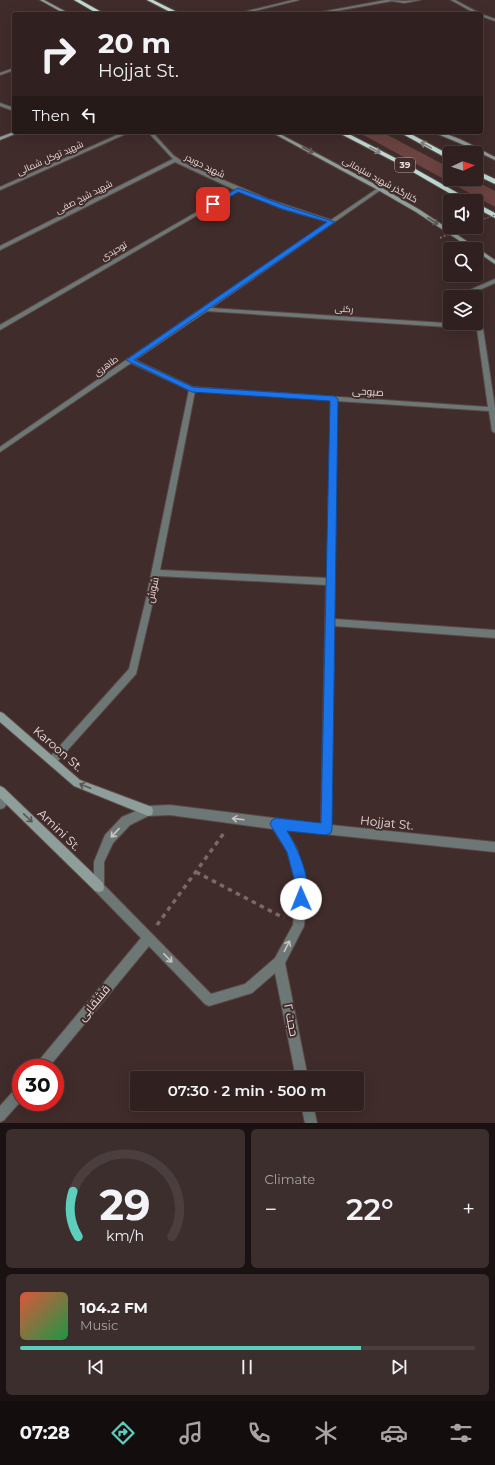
<!DOCTYPE html>
<meta charset="utf-8">
<style>
body{margin:0;font-family:Montserrat,Cairo,sans-serif;background:#3c2e2d;color:#f1f3f6;height:100vh;display:flex;flex-direction:column;font-size:15px;white-space:nowrap}
*{box-sizing:border-box;margin:0}
p{font-size:13px;color:#a8a3a5}
.icon{flex:none;width:22px;height:22px;fill:none;stroke:currentColor;stroke-width:2;stroke-linecap:round;stroke-linejoin:round}
.map{position:relative;height:1123px;overflow:hidden}
.panel{display:flex;flex-direction:column;gap:6px;padding:6px;background:#1a1212;flex:1}
.panel>*{flex:none}
.hud{position:absolute;left:12px;top:12px;width:471px;height:122px;border-radius:4px;box-shadow:0 4px 16px #0002,0 0 0 1px #4b3e3e;background:#302120;color:#f1f3f6;overflow:hidden}
.needle{width:26px;rotate:87deg}
.tools{position:absolute;left:443px;top:146px;display:grid;gap:8px}
.tools a{display:grid;place-items:center;width:40px;height:40px;border-radius:4px;background:#302120;box-shadow:0 4px 16px #0002,0 0 0 1px #4b3e3e;font-size:20px}
.speed{position:absolute;left:12px;top:1059px;display:flex;gap:8px;font-size:20px;font-weight:700;text-align:center}
.speed>*{display:grid;place-content:center;width:52px;height:52px;border-radius:50%;background:#302120;box-shadow:0 4px 16px #0002,0 0 0 1px #4b3e3e;line-height:1}
.speed .limit{border:6px solid #d22;background:#fff;color:#111}
.pin{position:absolute;display:grid;place-items:center;width:34px;height:34px;color:#fff;margin:-17px;border-radius:8px;box-shadow:0 2px 6px #0006}
.me{position:absolute;width:44px;margin:-22px;rotate:359deg;stroke-linejoin:round;filter:drop-shadow(0 0 3px #0008)}
.turn{display:flex;align-items:center;gap:14px;height:84px;padding:0 20px;font-size:18px}
.turn .icon{width:52px;height:52px;stroke-width:2.5}
.turn b{display:block;font-size:28px;line-height:34px}
.then{display:flex;align-items:center;height:38px;padding:0 20px;background:#0003;gap:8px;font-size:15px}
.big{font-size:30px;font-weight:600;line-height:1.1}
.panel .card{flex:1;display:flex;flex-direction:column;justify-content:center;gap:6px;min-width:0;padding:0 14px;border-radius:6px;background:#3c2e2d}
.panel .dial{align-items:center;gap:0}
.dial svg{height:104px;overflow:visible;fill:none;stroke:#4b3e3e;stroke-width:7;stroke-linecap:round;text-anchor:middle}
.dial text{fill:#f1f3f6;stroke:none}
.song{display:flex;align-items:center;gap:12px}
.cover{width:48px;height:48px;border-radius:6px;background:linear-gradient(135deg,hsl(10 70% 55%),hsl(140 70% 35%))}
.played{height:4px;border-radius:2px;background:linear-gradient(90deg,#5ccebb 75%,#4b3e3e 75%)}
.keys{display:flex;justify-content:space-around;direction:ltr}
.heat{display:flex;justify-content:space-between;align-items:center;font-size:22px;direction:ltr}
.panel .tiles{flex:1;display:grid;gap:6px;grid-template-columns:1fr 1fr}
.card:last-child{grid-column:span 2}
.trip{position:absolute;left:130px;top:1071px;width:234px;height:40px;border-radius:4px;background:#302120;box-shadow:0 4px 16px #0002,0 0 0 1px #4b3e3e;font-weight:600;line-height:40px;text-align:center}
.tabs{display:flex;height:64px;justify-content:space-around;align-items:center;background:#130d0d;color:#a8a3a5}
.tabs .icon{width:28px;height:28px}
.tabs .active{color:#5ccebb}
.tabs b{font-size:18px;color:#f1f3f6}
.map>svg:first-child{display:block}
.green{fill:#6b4340}
.lines{fill:none;stroke-linecap:round;stroke-linejoin:round}
.lane-casing{stroke:#5b4846;stroke-width:2}
.street-casing{stroke:#5b4846;stroke-width:2}
.secondary-casing{stroke:#5b4846;stroke-width:2}
.highway-casing{stroke:#5b4846;stroke-width:2}
.path{stroke:#7b6967;stroke-width:3.5;stroke-dasharray:4.5 4.5;stroke-linecap:butt}
.lane{fill:#6d7876;fill-rule:evenodd}
.street{fill:#6d7876;fill-rule:evenodd}
.secondary{fill:#8e9f9b;fill-rule:evenodd}
.highway{fill:#bed9d3;fill-rule:evenodd}
.path-bridge-far1{stroke:#7b6967;stroke-width:1.5;stroke-dasharray:1.5 1.5;stroke-linecap:butt}
.path-bridge{stroke:#7b6967;stroke-width:2;stroke-dasharray:2 2;stroke-linecap:butt}
.oneway{stroke:#7f827e}
.oneway2{stroke:#5b5452}
.oneway3{stroke:#cbc3c2}
.route{fill:#1a73e8;stroke:#114b97}
.labels{text-anchor:middle;stroke-width:4;stroke-linejoin:round;paint-order:stroke}
.far-street-label{font-size:9px;fill:#eadcdb;stroke:#402c2a}
.shield{fill:#402c2a;stroke:#b7a7a6;stroke-width:1}
.shield-label{font-size:9px;font-weight:bold;fill:#eadcdb}
.street-label{font-size:10px;fill:#eadcdb;stroke:#402c2a}
.near-street-label{font-size:12px;fill:#eadcdb;stroke:#402c2a}
</style>
<div class="map">
<svg width="495" height="1123" viewBox="0 0 495 1123">
<rect width="100%" height="100%" fill="#402c2a"/>
<polygon class="green" points="358,132 382,132 450,168 450,179 472,179 495,191 495,207"/>
<g class="lines">
<defs>
<g id="lane">
<polygon points="293,0 299,0 242,14 236,14"/>
<polygon points="386,0 404,1 420,0 404,3 392,1 319,14 311,14"/>
</g>
<g id="street">
<polygon points="451,0 455,0 481,14 476,14"/>
<polygon points="481,14 495,19 495,21 481,16"/>
<polygon points="14,68 14,70 0,75 0,73"/>
<polygon points="0,103 14,108 14,111 0,106"/>
<polygon points="124,132 130,132 0,190 0,187"/>
<path d="M148 132H152L173 155 186 164 268 199 331 220 378 188 382 189 211 308 476 325V300L479 302 495 408V433L492 431 489 411 337 401 334 619 495 630V638L334 626 331 825 495 842V852L286 830 297 849 307 886 304 926 285 963 308 1078H296L275 973 252 993 209 1006 205 1004 149 946 48 1068H34L36 1064 141 938 95 891 94 887V862L105 835 122 817 148 806 170 805 321 824 326 585 159 576 136 674 55 764 52 766 49 764 47 761 49 758 129 669 146 599 189 390 131 363 0 452V447L126 360 127 359 129 358 328 222 280 208 239 191 0 330V325L235 190 175 162 0 250V246L173 159ZM207 311 477 329 488 407 193 387 135 360ZM195 391 331 400 327 578 160 570ZM170 815 273 829 287 851 297 886 293 925 275 958 245 984 211 994 104 885V862L113 843 130 825 148 816Z"/>
<polygon points="495,279 495,283 477,291 477,298 472,297 472,289"/>
<polygon points="6,793 10,795 11,798 4,808 0,809 0,797"/>
<polygon points="21,1085 21,1101 4,1120 0,1122 0,1106 17,1087"/>
<polygon points="301,1104 313,1104 317,1123 305,1123"/>
</g>
<g id="secondary">
<polygon points="40,0 44,0 70,14 65,14"/>
<polygon points="14,132 20,132 0,140 0,137"/>
<polygon points="271,132 276,132 382,188 420,210 495,260 495,264 476,251 476,249 472,249 416,212 378,190"/>
<path d="M433 132C451 132 479 149 495 157V160L464 145Z"/>
<polygon points="0,712 3,713 80,780 152,807 153,811 152,815 148,816 74,786 0,722"/>
<polygon points="0,786 4,788 103,883 104,887 103,891 99,892 95,891 0,798"/>
</g>
<g id="highway">
<polygon points="74,0 80,0 105,14 98,14"/>
<polygon points="147,0 153,0 181,14 174,14"/>
<polygon points="337,132 345,132 403,162 472,201 463,201 399,164"/>
<polygon points="399,132 407,132 450,155 450,160"/>
<polygon points="476,170 495,179 495,184 476,175"/>
<polygon points="476,203 495,213 495,218 476,208"/>
</g>
</defs>
<use href="#lane" class="lane-casing"/>
<use href="#street" class="street-casing"/>
<use href="#secondary" class="secondary-casing"/>
<use href="#highway" class="highway-casing"/>
<g class="path">
<polyline points="196,872 284,918"/>
<polyline points="157,925 224,833"/>
</g>
<use href="#lane" class="lane"/>
<use href="#street" class="street"/>
<use href="#secondary" class="secondary"/>
<use href="#highway" class="highway"/>
<polyline class="path-bridge-far1" points="476,222 495,215"/>
<polyline class="path-bridge" points="440,238 465,227"/>
</g>
<defs><path id="oneway-shaft" d="M-6 0H5M1.5-3L5.5 0L1.5 3" fill="none" stroke-width="1.6" stroke-linecap="round" stroke-linejoin="round"/></defs>
<g class="oneway">
<use href="#oneway-shaft" transform="translate(426 145) rotate(-151)"/>
<use href="#oneway-shaft" transform="translate(375 150) rotate(27)"/>
</g>
<g class="oneway2">
<use href="#oneway-shaft" transform="translate(308 150) rotate(28)"/>
<use href="#oneway-shaft" transform="translate(433 221) rotate(33)"/>
<use href="#oneway-shaft" transform="translate(85 786) rotate(-158)"/>
<use href="#oneway-shaft" transform="translate(28 818) rotate(44)"/>
</g>
<g class="oneway3">
<use href="#oneway-shaft" transform="translate(238 819) rotate(-173)"/>
<use href="#oneway-shaft" transform="translate(115 833) rotate(133)"/>
<use href="#oneway-shaft" transform="translate(287 946) rotate(-63)"/>
<use href="#oneway-shaft" transform="translate(168 958) rotate(46)"/>
</g>
<path class="route" d="M238 188 286 206 335 222 134 360 193 387 334 396 338 399 332 829 331 833 326 835 287 831C298 849 314 883 305 904L301 905 296 904 294 899 296 886 287 852 270 824 272 820 276 818 321 823 330 401 192 392 126 360 327 222 282 209 238 192 215 206 211 204Z"/>
<g class="labels">
<g class="far-street-label">
<text transform="translate(50 158) rotate(-24)" y="3">شهید توکل شمالی</text>
<text transform="translate(205 166) rotate(26)" y="3">شهید حویدر</text>
<text transform="translate(380 180) rotate(29)" y="3">کنارگذر شهید سلیمانی</text>
<text transform="translate(84 197) rotate(-27)" y="3">شهید شیخ صفی</text>
<text transform="translate(114 251) rotate(-30)" y="3">توحیدی</text>
<text transform="translate(344 309) rotate(4)" y="3">رکنی</text>
<text transform="translate(106 366) rotate(-36)" y="3">طاهری</text>
</g>
<rect class="shield" x="395" y="158" width="20" height="14" rx="3"/>
<g class="shield-label">
<text x="405" y="168">39</text>
</g>
<g class="street-label">
<text transform="translate(368 391) rotate(4)" y="4">صبوحی</text>
<text transform="translate(152 590) rotate(-78)" y="4">شوش</text>
</g>
<g class="near-street-label">
<text transform="translate(58 749) rotate(41)" y="4">Karoon St.</text>
<text transform="translate(387 823) rotate(6)" y="4">Hojjat St.</text>
<text transform="translate(59 830) rotate(44)" y="4">Amini St.</text>
<text transform="translate(94 1003) rotate(-50)" y="4">قشقایی</text>
<text transform="translate(291 1020) rotate(79)" y="4">حجت ۲</text>
</g>
</g>
</svg>
<div class="tools">
<a><svg class="needle" viewBox="-14 -14 28 28"><path d="M0-13l5 13h-10z" fill="#e53935"/><path d="M0 13l5-13h-10z" fill="#a8a3a5"/></svg></a>
<a><svg class="icon" aria-label="sound" viewBox="0 0 24 24"><path d="M4 9h4l5-4v14l-5-4H4zM17 9q2 3 0 6"/></svg></a>
<a><svg class="icon" aria-label="search" viewBox="0 0 24 24"><circle cx="10" cy="10" r="6"/><path d="M15 15l6 6"/></svg></a>
<a><svg class="icon" aria-label="layers" viewBox="0 0 24 24"><path d="M12 4l9 5-9 5-9-5zM3 14l9 5 9-5"/></svg></a>
</div>
<div class="speed"><div class="limit">30</div></div>
<div class="pin" style="left:213px;top:204px;background:#d93025"><svg class="icon" aria-label="arrive" viewBox="0 0 24 24"><path d="M6 21V4h12l-3 4 3 4H6"/></svg></div>
<svg class="me" style="left:301px;top:899px" viewBox="-20 -20 40 40"><circle r="19" fill="#fff"/><path d="M0-13L10 11 0 6-10 11z" fill="#1a73e8"/></svg>
<div class="trip">07:30 · 2 min · 500 m</div>
<div class="hud">
<div class="turn"><svg class="icon" aria-label="right" viewBox="0 0 24 24"><path d="M7 20v-9h11M14 6l5 5-5 5"/></svg><div><b>20 m</b>Hojjat St.</div></div>
<div class="then">Then<svg class="icon" aria-label="left" viewBox="0 0 24 24"><path d="M17 20v-9H6M10 6l-5 5 5 5"/></svg></div>
</div>
</div>
<section class="panel">
<div class="tiles">
<div class="card dial"><svg viewBox="0 0 100 80">
<path d="M14 69A42 42 0 1 1 86 69"/>
<path d="M14 69A42 42 0 0 1 10 34" stroke="#5ccebb"/>
<text x="50" y="56" font-size="32" font-weight="700">29</text>
<text x="50" y="72" font-size="11">km/h</text>
</svg></div>
<div class="card"><p>Climate</p>
<div class="heat"><a>−</a><b class="big">22°</b><a>+</a></div>
</div>
<div class="card">
<div class="song"><i class="cover"></i><div><b>104.2 FM</b><p>Music</p></div></div>
<div class="played"></div>
<div class="keys"><svg class="icon" aria-label="previous" viewBox="0 0 24 24"><path d="M18 5L8 12l10 7zM5 5v14"/></svg><svg class="icon" aria-label="pause" viewBox="0 0 24 24"><path d="M8 5v14M16 5v14"/></svg><svg class="icon" aria-label="next" viewBox="0 0 24 24"><path d="M6 5l10 7-10 7zM19 5v14"/></svg></div>
</div>
</div>
</section>
<nav class="tabs">
<b>07:28</b>
<svg class="icon active" aria-label="directions" viewBox="0 0 24 24"><path d="M12 3l9 9-9 9-9-9zM9 14v-3h6M13 9l2 2-2 2"/></svg>
<svg class="icon" aria-label="music" viewBox="0 0 24 24"><path d="M9 18V5l10-2v13"/><circle cx="6" cy="18" r="3"/><circle cx="16" cy="16" r="3"/></svg>
<svg class="icon" aria-label="phone" viewBox="0 0 24 24"><path d="M5 4h4l2 5-3 2q2 4 5 5l2-3 5 2v4C11 20 4 13 5 4z"/></svg>
<svg class="icon" aria-label="climate" viewBox="0 0 24 24"><path d="M12 3v18M4 7l16 10M4 17L20 7"/></svg>
<svg class="icon" aria-label="car" viewBox="0 0 24 24"><path d="M5 17H2v-5l4-1 3-4h7l3 4 3 1v5h-3M9 17h6M6 11h13"/><circle cx="7" cy="17" r="2"/><circle cx="17" cy="17" r="2"/></svg>
<svg class="icon" aria-label="filters" viewBox="0 0 24 24"><path d="M4 7h16M4 17h16"/><circle cx="9" cy="7" r="2"/><circle cx="15" cy="17" r="2"/></svg>
</nav>
